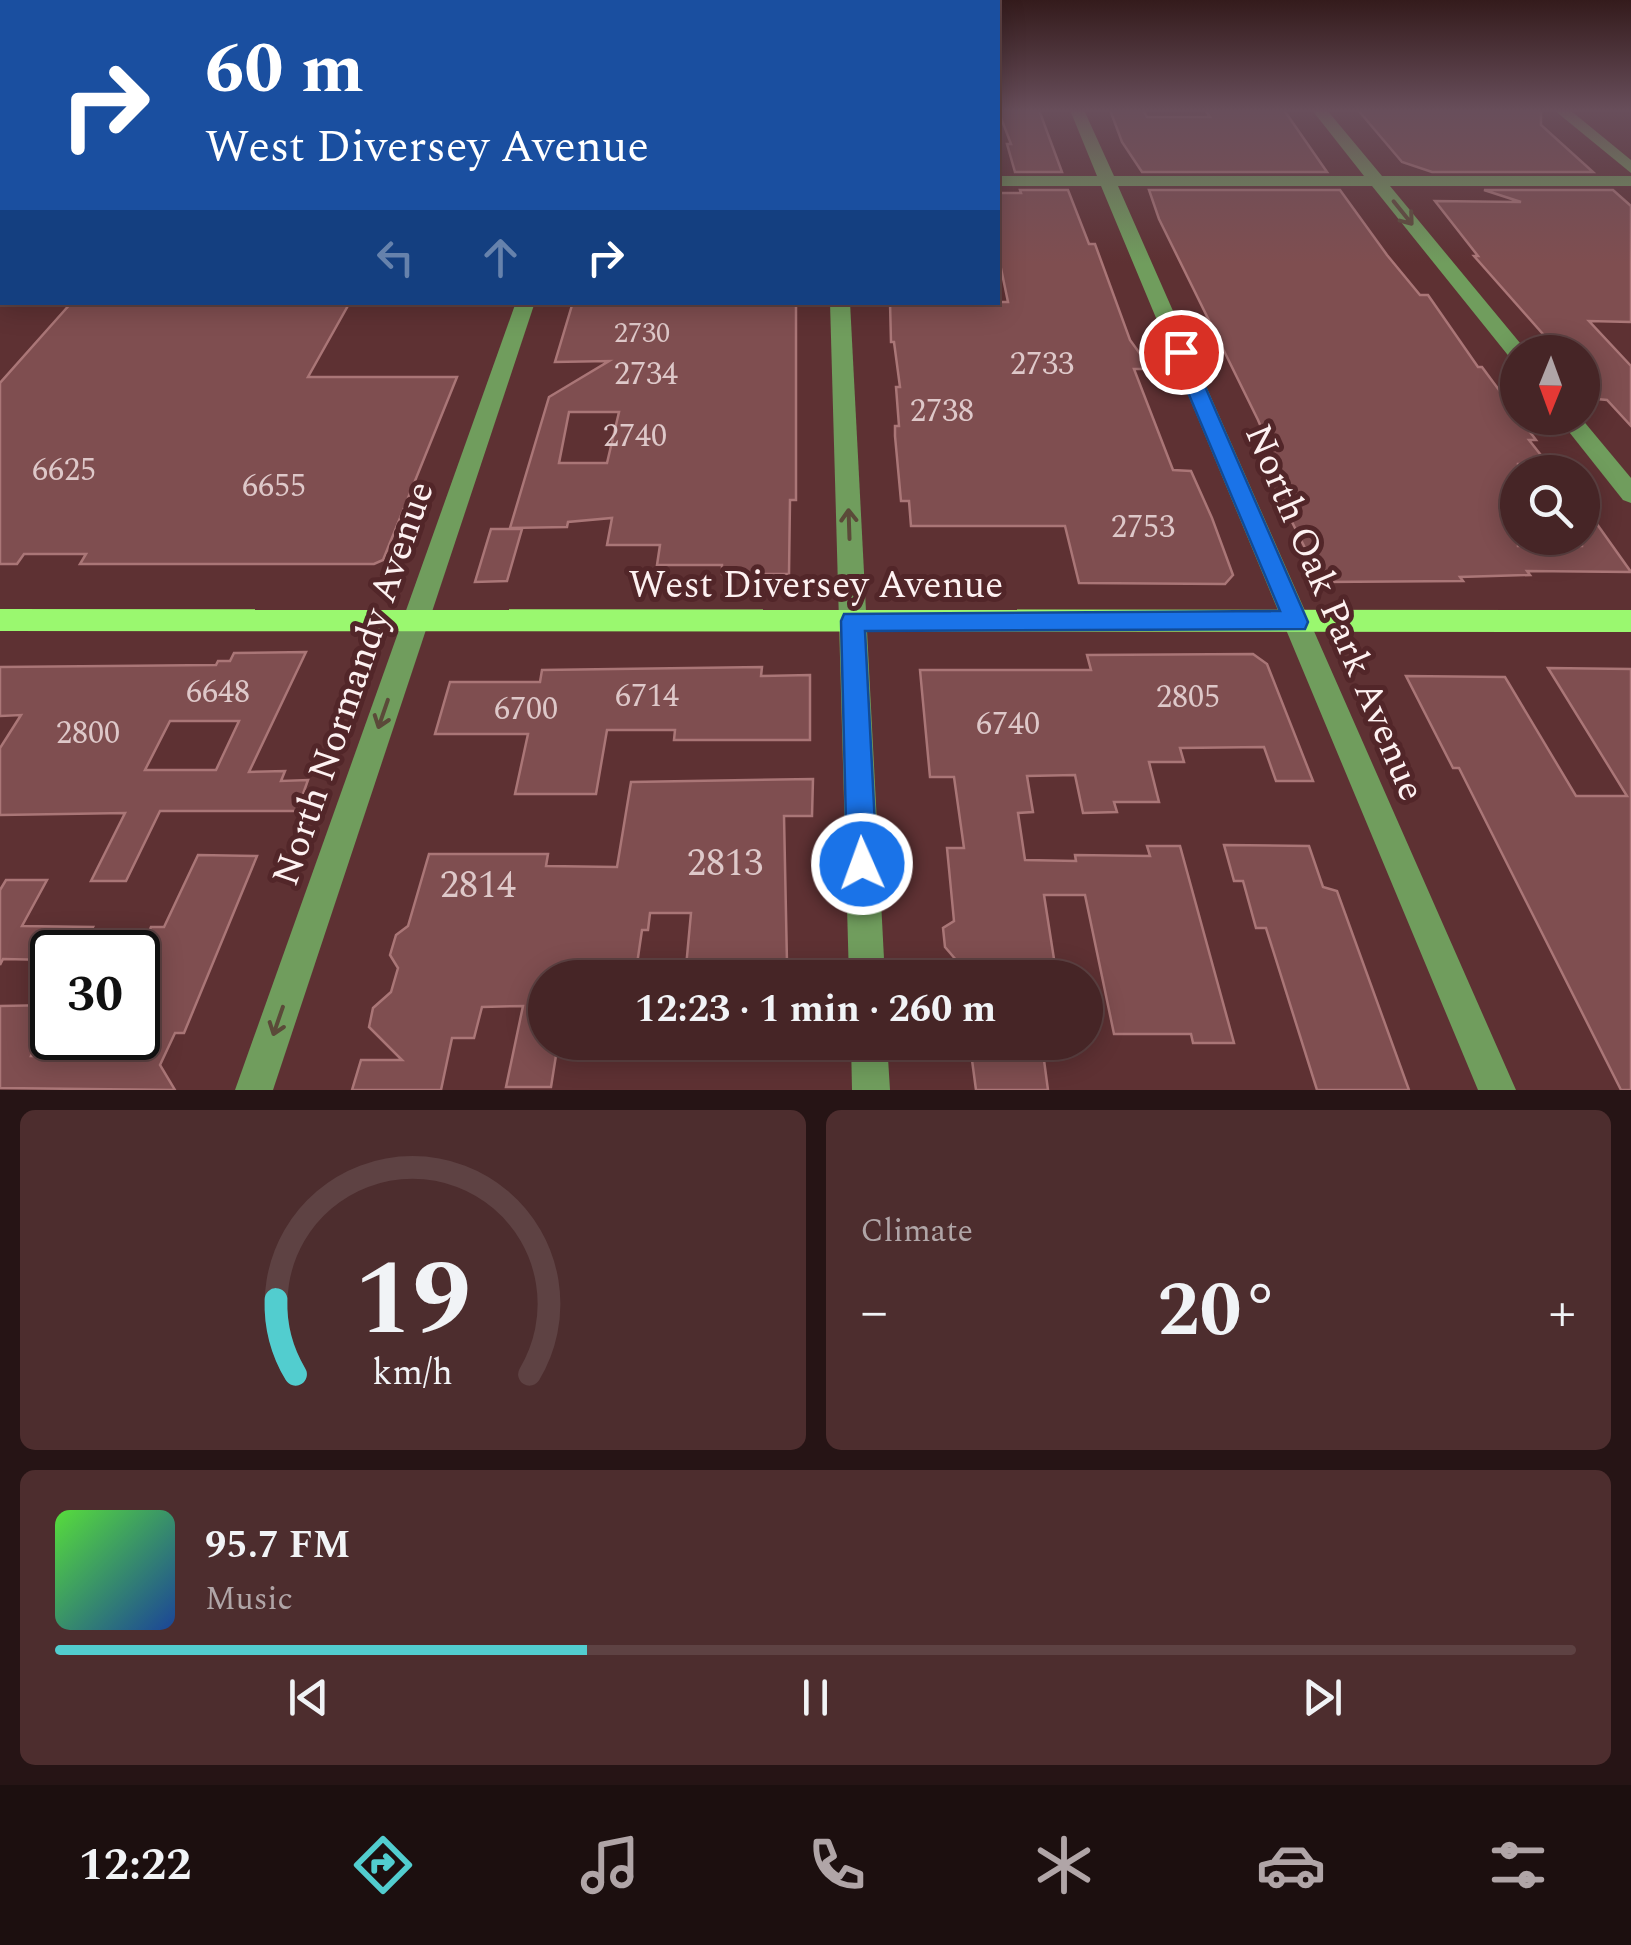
<!DOCTYPE html>
<meta charset="utf-8">
<style>
body{margin:0;font-family:Spectral,serif;background:#4d2d2e;color:#f1f3f6;height:100vh;display:flex;flex-direction:column;font-size:38px;white-space:nowrap}
*{box-sizing:border-box;margin:0}
p{font-size:32px;color:#b0a5a7}
.icon{flex:none;width:55px;height:55px;fill:none;stroke:currentColor;stroke-width:2;stroke-linecap:round;stroke-linejoin:round}
.map{position:relative;height:1090px;overflow:hidden}
.side{display:flex;flex-direction:column;gap:20px;padding:20px;background:#261415;flex:1}
.side>*{flex:none}
.top-card{position:absolute;left:0px;top:0px;width:1000px;height:305px;box-shadow:0 5px 25px #0003,0 0 0 2px #5e4243;background:#1a4fa0;color:#fff;overflow:hidden}
.needle{width:65px;rotate:181deg}
.tools{position:absolute;left:1500px;top:335px;display:grid;gap:20px}
.tools a{display:grid;place-items:center;width:100px;height:100px;border-radius:50%;background:#462526;box-shadow:0 5px 25px #0003,0 0 0 2px #5e4243;font-size:50px}
.speed{position:absolute;left:30px;top:930px;display:flex;gap:20px;font-size:50px;font-weight:700;text-align:center}
.speed>*{display:grid;place-content:center;width:130px;height:130px;border-radius:50%;background:#462526;box-shadow:0 5px 25px #0003,0 0 0 2px #5e4243;line-height:1}
.speed .limit{border:5px solid #111;border-radius:15px;background:#fff;color:#111}
.pin{position:absolute;display:grid;place-items:center;width:85px;height:85px;color:#fff;margin:-42px;border:5px solid #fff;border-radius:50%;box-shadow:0 2px 10px #0007}
.me{position:absolute;width:110px;margin:-55px;rotate:358deg;stroke-linejoin:round;filter:drop-shadow(0 0 8px #0008)}
.turn{display:flex;align-items:center;gap:35px;height:210px;padding:0 40px;font-size:45px}
.turn .icon{width:130px;height:130px;stroke-width:2.5}
.turn b{display:block;font-size:70px;line-height:85px}
.lanes{display:flex;align-items:center;height:95px;padding:0 40px;background:#0003;justify-content:center;gap:50px;direction:ltr}
.lanes .off{opacity:.35}
.big{font-size:75px;font-weight:700;line-height:1.1}
.side .card{flex:1;display:flex;flex-direction:column;justify-content:center;gap:15px;min-width:0;padding:0 35px;border-radius:15px;background:#4d2d2e}
.side .dial{align-items:center;gap:0}
.dial svg{height:260px;overflow:visible;fill:none;stroke:#5e4243;stroke-width:7;stroke-linecap:round;text-anchor:middle}
.dial text{fill:#f1f3f6;stroke:none}
.song{display:flex;align-items:center;gap:30px}
.cover{width:120px;height:120px;border-radius:15px;background:linear-gradient(135deg,hsl(110 70% 55%),hsl(220 70% 35%))}
.played{height:10px;border-radius:5px;background:linear-gradient(90deg,#52cdcf 35%,#5e4243 35%)}
.keys{display:flex;justify-content:space-around;direction:ltr}
.heat{display:flex;justify-content:space-between;align-items:center;font-size:55px;direction:ltr}
.side .tiles{flex:1;display:grid;gap:20px;grid-template-columns:1fr 1fr}
.card:last-child{grid-column:span 2}
.trip{position:absolute;left:528px;top:960px;width:575px;height:100px;border-radius:50px;background:#462526;box-shadow:0 5px 25px #0003,0 0 0 2px #5e4243;font-weight:700;line-height:100px;text-align:center}
.menu{display:flex;height:160px;justify-content:space-around;align-items:center;background:#1c0f0f;color:#b0a5a7}
.menu .icon{width:70px;height:70px}
.menu .selected{color:#52cdcf}
.menu b{font-size:45px;color:#f1f3f6}
.map>svg:first-child{display:block}
.building{fill:#7f4e50;stroke:#aa7677;stroke-width:2.5;fill-rule:evenodd}
.lines{fill:none;stroke-linecap:round;stroke-linejoin:round}
.minor{fill:#709d5d;fill-rule:evenodd}
.major{fill:#9af86f;fill-rule:evenodd}
.oneway{stroke:#5b4a39}
.route{fill:#1a73e8;stroke:#114b97;stroke-width:2.5}
.labels{text-anchor:middle;stroke-width:10;stroke-linejoin:round;paint-order:stroke}
.far-number-label{font-size:28px;fill:#dec8c9}
.number-label{font-size:32px;fill:#dec8c9}
.street-label{font-size:38px;fill:#fdf1f1;stroke:#522629}
.near-number-label{font-size:38px;fill:#dec8c9}
</style>
<div class="map">
<svg width="1631" height="1090" viewBox="0 0 1631 1090">
<rect width="100%" height="100%" fill="#5e3133"/>
<g class="building">
<polygon points="998,110 1039,110 1062,172 1015,172 1007,144 1011,144"/>
<polygon points="1110,110 1143,110 1147,117 1210,117 1205,110 1284,110 1327,172 1142,172 1122,142"/>
<polygon points="1358,110 1541,110 1541,125 1593,172 1432,172 1402,162"/>
<polygon points="1020,190 1068,190 1089,244 1095,244 1130,340 1151,369 1134,369 1173,470 1191,471 1212,518 1233,575 1225,584 1079,583 1065,526 911,526 909,501 901,501 895,436 895,426 899,426 896,387 900,387 894,342 891,342 890,302 1008,302 998,254 998,193 1021,193"/>
<polygon points="1149,190 1340,190 1387,255 1420,295 1428,295 1478,367 1482,367 1536,440 1529,440 1548,464 1518,464 1518,546 1582,546 1582,503 1631,572 1527,571 1530,575 1460,577 1463,581 1322,582 1276,490 1288,490 1258,420 1159,219"/>
<polygon points="1484,190 1613,190 1631,206 1631,322 1589,321 1631,366 1631,426 1607,400 1597,399 1582,383 1582,351 1558,351 1474,256 1478,256 1435,201 1521,202"/>
<polygon points="72,302 350,302 308,377 457,377 383,560 374,564 80,564 86,554 24,554 17,564 0,564 0,383"/>
<path d="M573 302H796V500H790L789 574H722V565H657L660 545H607L612 518 568 522 567 527 510 528 549 397 609 361 555 362ZM569 412H619L607 463H559Z"/>
<polygon points="491,529 522,529 507,581 475,582"/>
<path d="M306 652 249 772 285 771 281 781 308 780 297 811H160L126 881H91L125 813 0 815V748L21 715 0 716V667L216 665 218 661H230L234 653ZM170 721H239L216 770H145Z"/>
<polygon points="1253,654 1267,664 1313,781 1276,781 1264,747 1180,748 1184,762 1149,762 1159,802 1114,802 1117,812 1083,813 1075,775 1027,776 1033,812 1018,813 1025,860 1076,861 1075,855 1150,856 1147,846 1180,846 1234,1043 1193,1043 1191,1034 1114,1034 1085,895 1044,895 1054,959 957,961 945,947 943,928 954,921 947,848 964,848 954,777 930,777 920,670 1091,670 1087,655"/>
<polygon points="762,667 761,676 810,675 810,740 674,740 675,730 607,730 596,794 515,794 528,734 435,734 450,682 540,682 542,670"/>
<polygon points="1548,668 1631,669 1631,1090 1621,1090 1459,768 1453,768 1406,676 1505,677 1576,796 1627,796"/>
<polygon points="813,779 812,816 784,816 787,963 779,968 779,978 685,978 691,913 650,913 648,930 642,930 636,971 568,971 567,978 545,978 545,1043 558,1043 551,1087 506,1087 523,1006 482,1007 474,1038 452,1038 441,1090 352,1090 361,1060 402,1060 369,1027 373,1008 391,992 398,968 390,955 396,935 408,926 429,854 548,854 546,866 617,867 631,782"/>
<polygon points="1224,845 1309,846 1323,887 1337,891 1409,1090 1317,1090 1266,928 1256,928 1243,881 1234,881"/>
<polygon points="198,855 257,856 184,1033 175,1033 160,1065 175,1090 0,1088 0,1006 52,1005 31,1056 138,1058 138,956 151,927 164,927"/>
<polygon points="6,880 47,880 22,926 93,927 79,952 52,952 52,960 3,959 0,965 0,890"/>
<polygon points="972,1060 1044,1060 1048,1090 976,1090"/>
</g>
<g class="lines">
<g class="minor">
<polygon points="1070,110 1084,110 1114,176 1364,176 1312,110 1327,110 1382,176 1631,176 1631,186 1390,186 1525,349 1527,352 1518,352 1518,360 1511,359 1372,186 1118,186 1516,1090 1478,1090 1101,186 998,186 998,176 1097,176"/>
<polygon points="1554,110 1570,110 1631,160 1631,173"/>
<polygon points="516,302 535,302 273,1090 235,1090"/>
<polygon points="830,302 850,302 885,978 849,978"/>
<polygon points="1558,418 1581,418 1631,478 1631,503 1623,500"/>
<polygon points="851,1042 887,1042 890,1090 852,1090"/>
</g>
<polygon class="major" points="0,609 1631,610 1631,632 0,631"/>
</g>
<defs><path id="oneway-shaft" d="M-6 0H5M1.5-3L5.5 0L1.5 3" fill="none" stroke-width="1.6" stroke-linecap="round" stroke-linejoin="round" transform="scale(2.5)"/></defs>
<g class="oneway">
<use href="#oneway-shaft" transform="translate(1403 213) rotate(51)"/>
<use href="#oneway-shaft" transform="translate(849 524) rotate(-92)"/>
<use href="#oneway-shaft" transform="translate(383 714) rotate(109)"/>
<use href="#oneway-shaft" transform="translate(278 1021) rotate(109)"/>
</g>
<linearGradient id="sky" x2="0" y2="1"><stop stop-color="#341b1c"/><stop offset="0.42" stop-color="#684e5b"/><stop offset="1" stop-color="#684e5b" stop-opacity="0"/></linearGradient>
<rect width="1631" height="263" fill="url(#sky)"/>
<polygon class="route" points="1181,346 1190,352 1308,622 1305,629 865,631 877,864 873,875 862,879 852,875 847,864 841,621 844,614 1280,611 1171,352"/>
<g class="labels">
<g class="far-number-label">
<text x="642" y="342">2730</text>
</g>
<g class="number-label">
<text x="1042" y="374">2733</text>
<text x="646" y="384">2734</text>
<text x="942" y="421">2738</text>
<text x="635" y="446">2740</text>
<text x="64" y="480">6625</text>
<text x="274" y="496">6655</text>
<text x="1143" y="537">2753</text>
<text x="218" y="702">6648</text>
<text x="647" y="706">6714</text>
<text x="1188" y="707">2805</text>
<text x="526" y="719">6700</text>
<text x="1008" y="734">6740</text>
<text x="88" y="743">2800</text>
</g>
<g class="street-label">
<text x="816" y="597">West Diversey Avenue</text>
<text transform="translate(1336 612) rotate(67)" y="13">North Oak Park Avenue</text>
<text transform="translate(352 683) rotate(-71)" y="13">North Normandy Avenue</text>
</g>
<g class="near-number-label">
<text x="725" y="875">2813</text>
<text x="478" y="897">2814</text>
</g>
</g>
</svg>
<div class="tools">
<a><svg class="needle" viewBox="-14 -14 28 28"><path d="M0-13l5 13h-10z" fill="#e53935"/><path d="M0 13l5-13h-10z" fill="#b0a5a7"/></svg></a>
<a><svg class="icon" aria-label="search" viewBox="0 0 24 24"><circle cx="10" cy="10" r="6"/><path d="M15 15l6 6"/></svg></a>
</div>
<div class="speed"><div class="limit">30</div></div>
<div class="pin" style="left:1181px;top:352px;background:#d93025"><svg class="icon" aria-label="arrive" viewBox="0 0 24 24"><path d="M6 21V4h12l-3 4 3 4H6"/></svg></div>
<svg class="me" style="left:862px;top:864px" viewBox="-20 -20 40 40"><circle r="17" fill="#1a73e8" stroke="#fff" stroke-width="3"/><path d="M0-11L8 9 0 5-8 9z" fill="#fff"/></svg>
<div class="trip">12:23 · 1 min · 260 m</div>
<div class="top-card">
<div class="turn"><svg class="icon" aria-label="right" viewBox="0 0 24 24"><path d="M7 20v-9h11M14 6l5 5-5 5"/></svg><div><b>60 m</b>West Diversey Avenue</div></div>
<div class="lanes"><svg class="icon off" aria-label="left" viewBox="0 0 24 24"><path d="M17 20v-9H6M10 6l-5 5 5 5"/></svg><svg class="icon off" aria-label="ahead" viewBox="0 0 24 24"><path d="M12 20V5M6 11l6-6 6 6"/></svg><svg class="icon" aria-label="right" viewBox="0 0 24 24"><path d="M7 20v-9h11M14 6l5 5-5 5"/></svg></div>
</div>
</div>
<section class="side">
<div class="tiles">
<div class="card dial"><svg viewBox="0 0 100 80">
<path d="M14 69A42 42 0 1 1 86 69"/>
<path d="M14 69A42 42 0 0 1 8 46" stroke="#52cdcf"/>
<text x="50" y="56" font-size="32" font-weight="700">19</text>
<text x="50" y="72" font-size="11">km/h</text>
</svg></div>
<div class="card"><p>Climate</p>
<div class="heat"><a>−</a><b class="big">20°</b><a>+</a></div>
</div>
<div class="card">
<div class="song"><i class="cover"></i><div><b>95.7 FM</b><p>Music</p></div></div>
<div class="played"></div>
<div class="keys"><svg class="icon" aria-label="previous" viewBox="0 0 24 24"><path d="M18 5L8 12l10 7zM5 5v14"/></svg><svg class="icon" aria-label="pause" viewBox="0 0 24 24"><path d="M8 5v14M16 5v14"/></svg><svg class="icon" aria-label="next" viewBox="0 0 24 24"><path d="M6 5l10 7-10 7zM19 5v14"/></svg></div>
</div>
</div>
</section>
<nav class="menu">
<b>12:22</b>
<svg class="icon selected" aria-label="directions" viewBox="0 0 24 24"><path d="M12 3l9 9-9 9-9-9zM9 14v-3h6M13 9l2 2-2 2"/></svg>
<svg class="icon" aria-label="music" viewBox="0 0 24 24"><path d="M9 18V5l10-2v13"/><circle cx="6" cy="18" r="3"/><circle cx="16" cy="16" r="3"/></svg>
<svg class="icon" aria-label="phone" viewBox="0 0 24 24"><path d="M5 4h4l2 5-3 2q2 4 5 5l2-3 5 2v4C11 20 4 13 5 4z"/></svg>
<svg class="icon" aria-label="climate" viewBox="0 0 24 24"><path d="M12 3v18M4 7l16 10M4 17L20 7"/></svg>
<svg class="icon" aria-label="car" viewBox="0 0 24 24"><path d="M5 17H2v-5l4-1 3-4h7l3 4 3 1v5h-3M9 17h6M6 11h13"/><circle cx="7" cy="17" r="2"/><circle cx="17" cy="17" r="2"/></svg>
<svg class="icon" aria-label="filters" viewBox="0 0 24 24"><path d="M4 7h16M4 17h16"/><circle cx="9" cy="7" r="2"/><circle cx="15" cy="17" r="2"/></svg>
</nav>
